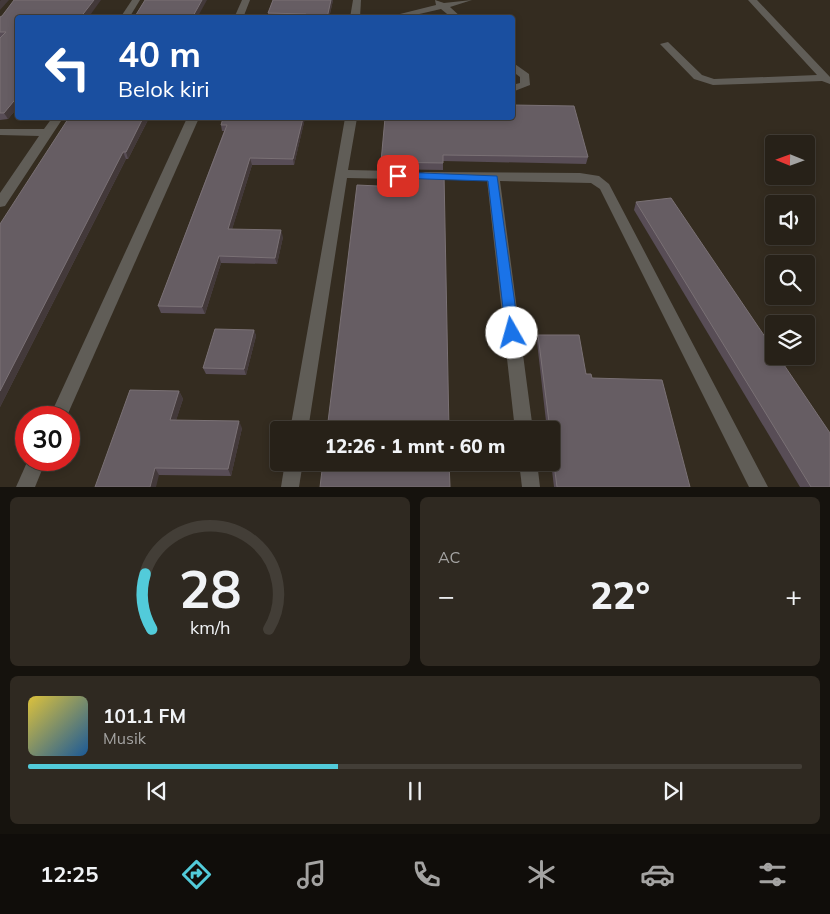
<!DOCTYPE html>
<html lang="id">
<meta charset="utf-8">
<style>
body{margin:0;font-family:Mulish,sans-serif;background:#2f2921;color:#f1f3f6;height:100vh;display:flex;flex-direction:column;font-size:19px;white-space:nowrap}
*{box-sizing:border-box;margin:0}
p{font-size:16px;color:#a4a3a2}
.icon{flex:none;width:28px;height:28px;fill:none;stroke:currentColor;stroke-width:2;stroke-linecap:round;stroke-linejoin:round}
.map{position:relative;height:487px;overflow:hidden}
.details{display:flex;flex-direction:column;gap:10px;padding:10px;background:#15120d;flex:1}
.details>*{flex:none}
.banner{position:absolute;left:15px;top:15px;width:500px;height:105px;border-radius:5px;box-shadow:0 2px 8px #0003,0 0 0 1px #433e37;background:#1a4fa0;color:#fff;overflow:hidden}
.needle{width:32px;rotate:271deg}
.fabs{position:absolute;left:765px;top:135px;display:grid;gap:10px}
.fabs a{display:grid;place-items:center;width:50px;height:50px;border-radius:5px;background:#272118;box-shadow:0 2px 8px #0003,0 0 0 1px #433e37;font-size:25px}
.speed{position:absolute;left:15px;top:406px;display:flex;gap:10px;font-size:25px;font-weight:700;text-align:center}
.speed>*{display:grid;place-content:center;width:65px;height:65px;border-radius:50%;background:#272118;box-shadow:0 2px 8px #0003,0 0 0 1px #433e37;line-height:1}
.speed .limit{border:8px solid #d22;background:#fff;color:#111}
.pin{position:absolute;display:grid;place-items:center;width:42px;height:42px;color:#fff;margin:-21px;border-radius:10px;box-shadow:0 2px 8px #0006}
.me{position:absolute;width:55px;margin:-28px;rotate:353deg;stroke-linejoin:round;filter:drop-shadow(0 0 4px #0008)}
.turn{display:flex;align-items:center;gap:18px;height:105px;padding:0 20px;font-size:22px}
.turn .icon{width:65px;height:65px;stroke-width:2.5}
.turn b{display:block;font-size:35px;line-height:42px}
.big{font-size:38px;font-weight:800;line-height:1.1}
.details .widget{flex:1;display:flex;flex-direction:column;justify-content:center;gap:8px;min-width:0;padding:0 18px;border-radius:8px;background:#2f2921}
.details .dial{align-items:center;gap:0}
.dial svg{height:130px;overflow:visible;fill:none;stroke:#433e37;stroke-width:7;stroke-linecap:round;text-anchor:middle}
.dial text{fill:#f1f3f6;stroke:none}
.song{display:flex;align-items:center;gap:15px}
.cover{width:60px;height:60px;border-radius:8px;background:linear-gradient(135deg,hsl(50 70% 55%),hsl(210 70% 35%))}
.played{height:5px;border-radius:2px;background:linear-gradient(90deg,#52cbda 40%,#433e37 40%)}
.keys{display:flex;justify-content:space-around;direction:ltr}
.heat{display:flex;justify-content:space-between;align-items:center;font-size:28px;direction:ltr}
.details .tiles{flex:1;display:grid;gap:10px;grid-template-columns:1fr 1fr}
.widget:last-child{grid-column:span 2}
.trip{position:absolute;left:270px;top:421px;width:290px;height:50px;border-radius:5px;background:#272118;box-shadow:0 2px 8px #0003,0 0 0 1px #433e37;font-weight:800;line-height:50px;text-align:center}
.tabs{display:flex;height:80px;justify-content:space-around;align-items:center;background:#100d0a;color:#a4a3a2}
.tabs .icon{width:35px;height:35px}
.tabs .selected{color:#52cbda}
.tabs b{font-size:22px;color:#f1f3f6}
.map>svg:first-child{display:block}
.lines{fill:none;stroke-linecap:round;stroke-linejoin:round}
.minor{fill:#605d57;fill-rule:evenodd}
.wall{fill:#584d56}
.shaded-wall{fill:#43393a}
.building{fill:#665d63;stroke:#7a7175}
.route{fill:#1a73e8;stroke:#114b97}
</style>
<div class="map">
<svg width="830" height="487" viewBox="0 0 830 487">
<rect width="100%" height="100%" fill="#342c20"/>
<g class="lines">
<g class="minor">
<polygon points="132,0 140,0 129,18 120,18"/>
<polygon points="242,0 250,0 243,18 234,18"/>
<polygon points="353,0 361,0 360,18 350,18"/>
<polygon points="435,0 444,3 472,0 450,7 462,18 452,18 441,9 402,18 384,18 436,5"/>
<polygon points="748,0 757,0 830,77 830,84 822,81 713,85 694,79 660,44 668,42 702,75 714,79 817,75"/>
<polygon points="512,62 529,74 530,85 512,92 512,85 520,83 520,77 512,71"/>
<polygon points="52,118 63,118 5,206 0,207 0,193 39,136 0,135 0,129 44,129"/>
<polygon points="187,118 199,118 66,418 49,418"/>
<polygon points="345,118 357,118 348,170 396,171 402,175 396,179 347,178 308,430 290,430"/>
<polygon points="425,172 580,173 599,176 609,184 768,487 749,487 600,189 591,183 500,181 533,430 515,430 487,180 421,179 419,176 421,173"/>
<polygon points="28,460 46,460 35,487 16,487"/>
<polygon points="285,462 303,462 299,487 281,487"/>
<polygon points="519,462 537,462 540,487 522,487"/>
</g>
</g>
<g class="wall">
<polygon points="273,0 333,0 329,18 269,18 268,13"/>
<polygon points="0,17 18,18 18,107 8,119 0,120"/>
<polygon points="112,118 149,118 128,159 126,159 0,407 0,224 111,119"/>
<polygon points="305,118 294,165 252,165 232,229 283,237 277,264 221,263 205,314 161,313 158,306 224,131 222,131 221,125"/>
<polygon points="385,118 588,157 586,164 443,161 443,170 381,169 381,162"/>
<polygon points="636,202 830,487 800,487 634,210"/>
<polygon points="254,330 256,336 246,375 206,374 203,368"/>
<polygon points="538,335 592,378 690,487 554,487 551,462 551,430 547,430 537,342"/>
<polygon points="179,391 183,399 176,420 242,428 231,476 159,475 95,487"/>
</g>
<g class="shaded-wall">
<polygon points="1,0 9,0 0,10 0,1"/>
<polygon points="94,0 101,0 88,18 80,18"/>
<polygon points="202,0 207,0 197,18 192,18"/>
<polygon points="331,0 333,0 329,18 327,18"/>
<polygon points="18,96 18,107 8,119 4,113"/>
<polygon points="143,118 149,118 128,159 126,152"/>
<polygon points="303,118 305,118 294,165 293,159"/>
<polygon points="123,152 126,159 0,407 0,391"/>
<polygon points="250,158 252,165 230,236 228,229"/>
<polygon points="281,230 283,237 277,264 275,258"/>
<polygon points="219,256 221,263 205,314 202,307"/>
<polygon points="254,330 256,336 246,375 244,369"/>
<polygon points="179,391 183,399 174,427 170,420"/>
<polygon points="239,421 242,428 231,476 228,469"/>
<polygon points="155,468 159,475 156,487 150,487"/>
</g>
<g class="building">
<polygon points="14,0 94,0 80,18 18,18 18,96 4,113 0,113 0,38 6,32 0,32 0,17 2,16"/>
<polygon points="145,0 202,0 192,18 134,18"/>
<polygon points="273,0 331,0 327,18 305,18 306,14 268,13"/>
<polygon points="512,105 574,106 588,157 443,155 443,163 381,162 385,118 512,118"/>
<polygon points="112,118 143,118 126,152 123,152 0,391 0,224 68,119 111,119"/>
<polygon points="223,118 303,118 293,159 250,158 228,229 281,230 275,258 219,256 202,307 158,306 227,125 221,125"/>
<polygon points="379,173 444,174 449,430 327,430 357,185 378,186"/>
<polygon points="671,198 774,350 774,356 778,356 830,433 830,487 811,487 636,202"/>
<polygon points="215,329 254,330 244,369 203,368"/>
<polygon points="538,335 579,335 586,374 591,374 592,378 662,380 690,487 557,487 551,441 551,430 550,430"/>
<polygon points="130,390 179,391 170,420 239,421 228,469 155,468 150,487 95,487"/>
<polygon points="323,462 449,462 450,487 320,487"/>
</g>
<polygon class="route" points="398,172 497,176 519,333 517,337 512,338 506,333 488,181 395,178 395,173"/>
</svg>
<div class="fabs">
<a><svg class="needle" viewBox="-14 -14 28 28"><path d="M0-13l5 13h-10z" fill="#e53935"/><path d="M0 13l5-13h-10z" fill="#a4a3a2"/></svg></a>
<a><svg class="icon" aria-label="sound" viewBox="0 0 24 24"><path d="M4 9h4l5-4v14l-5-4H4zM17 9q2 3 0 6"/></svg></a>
<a><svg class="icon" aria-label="search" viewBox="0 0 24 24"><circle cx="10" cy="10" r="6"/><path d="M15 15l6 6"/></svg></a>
<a><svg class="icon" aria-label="layers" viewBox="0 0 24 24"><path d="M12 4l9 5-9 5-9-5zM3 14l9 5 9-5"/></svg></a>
</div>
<div class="speed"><div class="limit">30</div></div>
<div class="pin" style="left:398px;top:176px;background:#d93025"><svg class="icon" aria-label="arrive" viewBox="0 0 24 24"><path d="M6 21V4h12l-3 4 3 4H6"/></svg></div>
<svg class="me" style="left:512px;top:333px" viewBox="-20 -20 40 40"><circle r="19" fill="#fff"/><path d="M0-13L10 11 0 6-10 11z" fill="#1a73e8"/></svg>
<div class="trip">12:26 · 1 mnt · 60 m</div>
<div class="banner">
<div class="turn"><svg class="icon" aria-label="left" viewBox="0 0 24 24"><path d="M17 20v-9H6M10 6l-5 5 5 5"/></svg><div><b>40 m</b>Belok kiri</div></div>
</div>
</div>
<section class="details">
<div class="tiles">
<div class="widget dial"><svg viewBox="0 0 100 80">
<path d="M14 69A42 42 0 1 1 86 69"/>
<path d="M14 69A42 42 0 0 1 10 35" stroke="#52cbda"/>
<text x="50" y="56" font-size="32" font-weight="700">28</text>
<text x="50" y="72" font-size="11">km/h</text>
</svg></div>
<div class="widget"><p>AC</p>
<div class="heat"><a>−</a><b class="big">22°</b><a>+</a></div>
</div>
<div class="widget">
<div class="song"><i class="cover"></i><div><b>101.1 FM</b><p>Musik</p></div></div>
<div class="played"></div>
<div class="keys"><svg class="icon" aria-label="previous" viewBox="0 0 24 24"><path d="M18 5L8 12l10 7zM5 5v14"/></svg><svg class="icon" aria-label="pause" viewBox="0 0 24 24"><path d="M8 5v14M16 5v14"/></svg><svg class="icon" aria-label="next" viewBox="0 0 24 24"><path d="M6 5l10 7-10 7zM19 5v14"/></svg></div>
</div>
</div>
</section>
<nav class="tabs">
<b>12:25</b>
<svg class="icon selected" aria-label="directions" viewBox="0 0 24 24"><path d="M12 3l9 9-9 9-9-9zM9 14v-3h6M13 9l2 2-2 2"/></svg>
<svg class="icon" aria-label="music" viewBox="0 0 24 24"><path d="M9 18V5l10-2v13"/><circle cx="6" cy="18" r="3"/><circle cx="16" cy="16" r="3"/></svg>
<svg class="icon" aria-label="phone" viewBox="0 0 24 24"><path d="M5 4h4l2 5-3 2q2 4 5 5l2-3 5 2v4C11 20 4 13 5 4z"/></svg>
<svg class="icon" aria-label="climate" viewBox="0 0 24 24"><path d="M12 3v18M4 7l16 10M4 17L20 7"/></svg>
<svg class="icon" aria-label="car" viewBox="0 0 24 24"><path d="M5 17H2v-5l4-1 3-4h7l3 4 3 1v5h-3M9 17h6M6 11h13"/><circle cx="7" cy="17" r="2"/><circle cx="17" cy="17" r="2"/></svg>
<svg class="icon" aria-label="filters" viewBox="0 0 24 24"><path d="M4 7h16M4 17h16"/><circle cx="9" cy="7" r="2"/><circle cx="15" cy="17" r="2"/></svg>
</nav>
